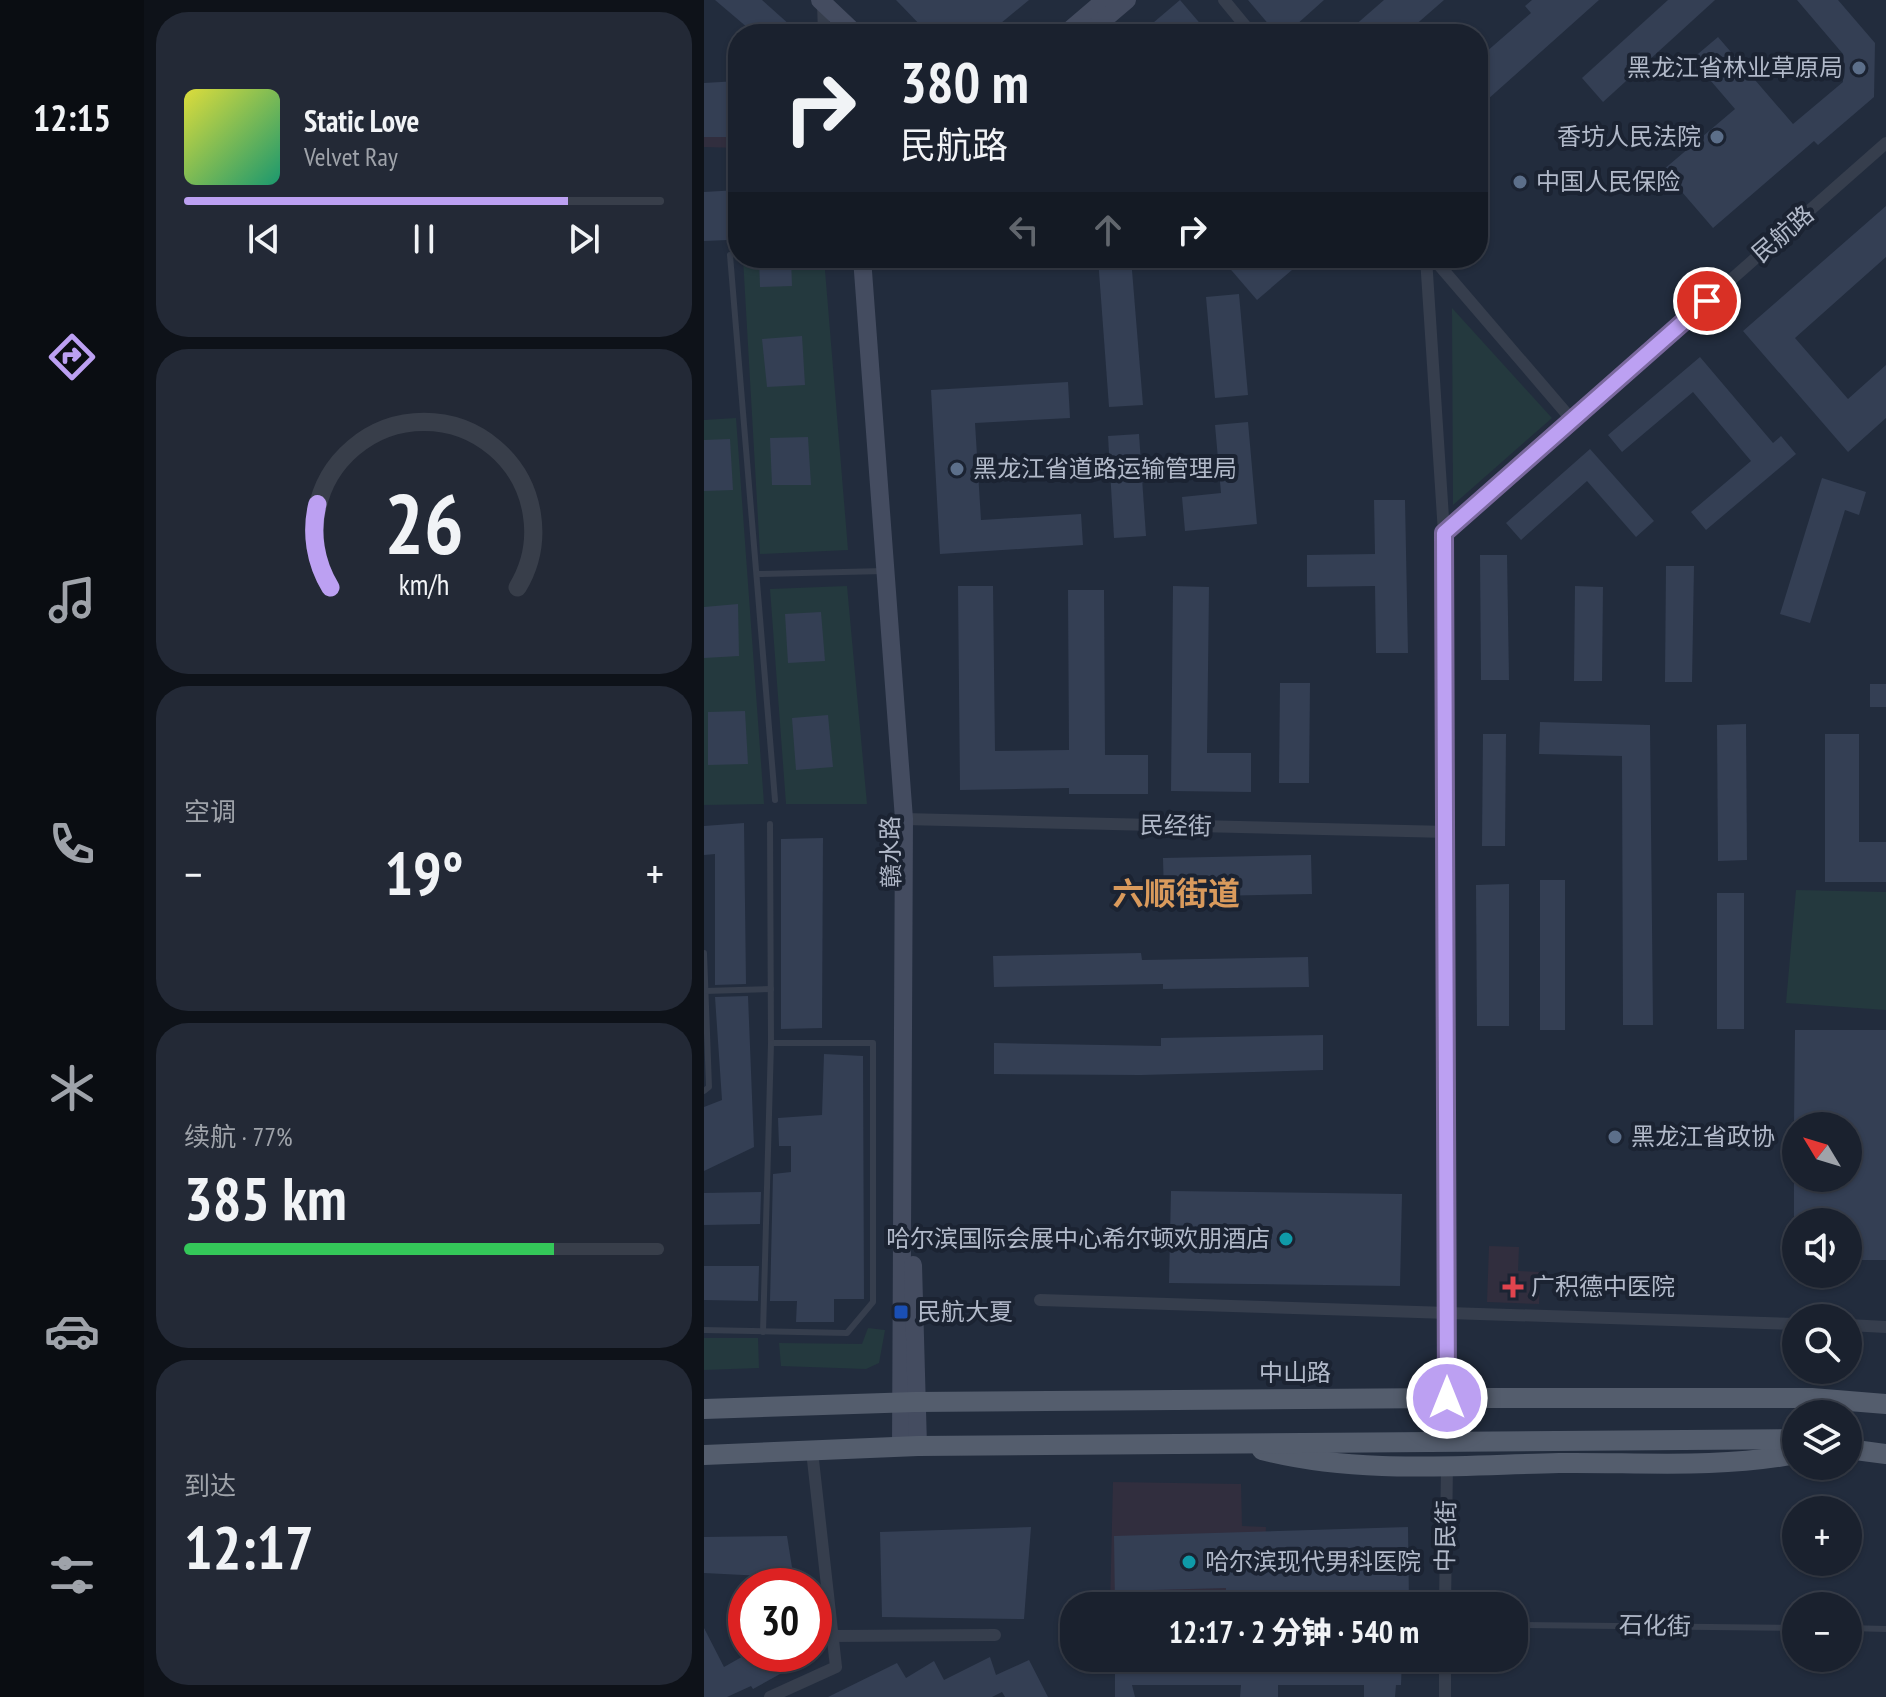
<!DOCTYPE html>
<html lang="zh">
<meta charset="utf-8">
<style>
body{margin:0;font-family:"PT Sans Narrow","Noto Sans SC",sans-serif;background:#232936;color:#f1f3f6;height:100vh;display:flex;flex-direction:column;font-size:30px;white-space:nowrap}
*{box-sizing:border-box;margin:0}
p{font-size:26px;color:#9fa3aa}
.icon{flex:none;width:44px;height:44px;fill:none;stroke:currentColor;stroke-width:2;stroke-linecap:round;stroke-linejoin:round}
.map{position:relative;flex:1;overflow:hidden}
.drawer{display:flex;flex-direction:column;gap:12px;padding:12px;background:#0e1219;width:560px}
.drawer>*{flex:none}
.hud{position:absolute;left:24px;top:24px;width:760px;height:244px;border-radius:32px;box-shadow:0 2px 6px #0004,0 0 0 2px #383e4a;background:#1a212e;color:#f1f3f6;overflow:hidden}
.needle{width:52px;rotate:308deg}
.tools{position:absolute;left:1078px;top:1112px;display:grid;gap:16px}
.tools a{display:grid;place-items:center;width:80px;height:80px;border-radius:50%;background:#1a212e;box-shadow:0 2px 6px #0004,0 0 0 2px #383e4a;font-size:40px}
.speed{position:absolute;left:24px;top:1568px;display:flex;gap:16px;font-size:40px;font-weight:700;text-align:center}
.speed>*{display:grid;place-content:center;width:104px;height:104px;border-radius:50%;background:#1a212e;box-shadow:0 2px 6px #0004,0 0 0 2px #383e4a;line-height:1}
.speed .limit{border:12px solid #d22;background:#fff;color:#111}
.pin{position:absolute;display:grid;place-items:center;width:68px;height:68px;color:#fff;margin:-34px;border:4px solid #fff;border-radius:50%;box-shadow:0 2px 8px #0007}
.me{position:absolute;width:88px;margin:-44px;rotate:0deg;stroke-linejoin:round;filter:drop-shadow(0 0 6px #0008)}
.turn{display:flex;align-items:center;gap:28px;height:168px;padding:0 40px;font-size:36px}
.turn .icon{width:104px;height:104px;stroke-width:2.5}
.turn b{display:block;font-size:56px;line-height:68px}
.lanes{display:flex;align-items:center;height:76px;padding:0 40px;background:#0003;justify-content:center;gap:40px;direction:ltr}
.lanes .off{opacity:.35}
.big{font-size:60px;font-weight:800;line-height:1.1}
.drawer .card{flex:1;display:flex;flex-direction:column;justify-content:center;gap:12px;min-width:0;padding:0 28px;border-radius:32px;background:#232936}
.drawer .dial{align-items:center;gap:0}
.dial svg{height:208px;overflow:visible;fill:none;stroke:#383e4a;stroke-width:7;stroke-linecap:round;text-anchor:middle}
.dial text{fill:#f1f3f6;stroke:none}
.song{display:flex;align-items:center;gap:24px}
.cover{width:96px;height:96px;border-radius:12px;background:linear-gradient(135deg,hsl(60 70% 55%),hsl(160 70% 35%))}
.played{height:8px;border-radius:4px;background:linear-gradient(90deg,#bca0f2 80%,#383e4a 80%)}
.keys{display:flex;justify-content:space-around;direction:ltr}
.heat{display:flex;justify-content:space-between;align-items:center;font-size:44px;direction:ltr}
.charge{height:12px;border-radius:6px;background:linear-gradient(90deg,#34c759 77%,#383e4a 0)}
.trip{position:absolute;left:356px;top:1592px;width:468px;height:80px;border-radius:32px;background:#1a212e;box-shadow:0 2px 6px #0004,0 0 0 2px #383e4a;font-weight:800;line-height:80px;text-align:center}
main{display:flex;flex:1;min-height:0}
.tab-bar{display:flex;flex-direction:column;width:144px;justify-content:space-around;align-items:center;background:#0a0d12;color:#9fa3aa}
.tab-bar .icon{width:56px;height:56px}
.tab-bar .active{color:#bca0f2}
.tab-bar b{font-size:36px;color:#f1f3f6}
.map>svg:first-child{display:block}
.medical{fill:#312e3e}
.green{fill:#24393e}
.building{fill:#343f54}
.lines{fill:none;stroke-linecap:round;stroke-linejoin:round}
.service{stroke:#363e4d;stroke-width:6}
.minor{stroke:#363e4d;stroke-width:12}
.secondary{stroke:#444c60;stroke-width:18}
.primary{stroke:#545d6d;stroke-width:20}
.route-casing{stroke:#7a689d;stroke-width:20}
.route{stroke:#bca0f2;stroke-width:14}
.service-dot{fill:#5c6f8a;stroke:#1b2332;stroke-width:3}
.culture-dot{fill:#0f9aa8;stroke:#1b2332;stroke-width:3}
.health-dot{fill:#e0444e;stroke:#1b2332;stroke-width:3}
.transit-dot{fill:#1a4fb4;stroke:#1b2332;stroke-width:3}
.labels{text-anchor:middle;stroke-width:8;stroke-linejoin:round;paint-order:stroke}
.poi-label{font-size:24px;fill:#b1b9c9;stroke:#1b2332;text-anchor:start}
.street-label{font-size:24px;fill:#b1b9c9;stroke:#1b2332}
.district-label{font-size:32px;font-weight:bold;fill:#d99a5c;stroke:#1b2332}
</style>
<main>
<nav class="tab-bar">
<b>12:15</b>
<svg class="icon active" aria-label="directions" viewBox="0 0 24 24"><path d="M12 3l9 9-9 9-9-9zM9 14v-3h6M13 9l2 2-2 2"/></svg>
<svg class="icon" aria-label="music" viewBox="0 0 24 24"><path d="M9 18V5l10-2v13"/><circle cx="6" cy="18" r="3"/><circle cx="16" cy="16" r="3"/></svg>
<svg class="icon" aria-label="phone" viewBox="0 0 24 24"><path d="M5 4h4l2 5-3 2q2 4 5 5l2-3 5 2v4C11 20 4 13 5 4z"/></svg>
<svg class="icon" aria-label="climate" viewBox="0 0 24 24"><path d="M12 3v18M4 7l16 10M4 17L20 7"/></svg>
<svg class="icon" aria-label="car" viewBox="0 0 24 24"><path d="M5 17H2v-5l4-1 3-4h7l3 4 3 1v5h-3M9 17h6M6 11h13"/><circle cx="7" cy="17" r="2"/><circle cx="17" cy="17" r="2"/></svg>
<svg class="icon" aria-label="filters" viewBox="0 0 24 24"><path d="M4 7h16M4 17h16"/><circle cx="9" cy="7" r="2"/><circle cx="15" cy="17" r="2"/></svg>
</nav>
<section class="drawer">
<div class="card">
<div class="song"><i class="cover"></i><div><b>Static Love</b><p>Velvet Ray</p></div></div>
<div class="played"></div>
<div class="keys"><svg class="icon" aria-label="previous" viewBox="0 0 24 24"><path d="M18 5L8 12l10 7zM5 5v14"/></svg><svg class="icon" aria-label="pause" viewBox="0 0 24 24"><path d="M8 5v14M16 5v14"/></svg><svg class="icon" aria-label="next" viewBox="0 0 24 24"><path d="M6 5l10 7-10 7zM19 5v14"/></svg></div>
</div>
<div class="card dial"><svg viewBox="0 0 100 80">
<path d="M14 69A42 42 0 1 1 86 69"/>
<path d="M14 69A42 42 0 0 1 9 37" stroke="#bca0f2"/>
<text x="50" y="56" font-size="32" font-weight="700">26</text>
<text x="50" y="72" font-size="11">km/h</text>
</svg></div>
<div class="card"><p>空调</p>
<div class="heat"><a>−</a><b class="big">19°</b><a>+</a></div>
</div>
<div class="card"><p>续航 · 77%</p><b class="big">385 km</b><div class="charge"></div></div>
<div class="card"><p>到达</p><b class="big">12:17</b></div>
</section>
<div class="map">
<svg width="1182" height="1697" viewBox="0 0 1182 1697">
<rect width="100%" height="100%" fill="#222c3d"/>
<g class="medical">
<polygon points="0,86 34,88 34,148 0,147"/>
<polygon points="785,1246 815,1247 814,1271 836,1272 835,1304 783,1302"/>
<polygon points="409,1482 537,1484 538,1526 562,1527 558,1606 406,1606"/>
</g>
<g class="green">
<polygon points="39,258 120,258 144,550 56,554"/>
<polygon points="748,308 848,418 749,505"/>
<polygon points="32,418 60,804 0,805 0,420"/>
<polygon points="143,586 163,804 82,804 66,589"/>
<polygon points="1092,890 1182,892 1182,1010 1082,1003"/>
<polygon points="164,1328 181,1330 175,1363 162,1369 77,1366 75,1343 158,1344"/>
<polygon points="0,1338 54,1338 55,1368 0,1370"/>
</g>
<g class="building">
<polygon points="11,0 58,0 96,34 51,34"/>
<polygon points="192,0 325,0 285,33 221,30"/>
<polygon points="476,0 505,34 436,34"/>
<polygon points="544,0 620,0 582,34 573,34"/>
<polygon points="680,0 740,0 701,34 641,34"/>
<polygon points="828,0 895,0 774,108 774,59 827,13 821,6"/>
<polygon points="964,0 1011,0 899,102 878,78"/>
<polygon points="1093,0 1134,0 1171,43 1170,97 1114,145 1110,141 1009,228 959,170 1031,109 988,59 1014,37 1089,124 1139,82 1139,54"/>
<polygon points="34,81 34,137 0,137 0,83"/>
<polygon points="34,190 34,206 22,207 24,240 0,241 0,192"/>
<polygon points="1182,206 1182,257 1091,338 1144,399 1182,365 1182,418 1144,452 1039,331"/>
<polygon points="55,258 87,258 88,286 56,287"/>
<polygon points="394,258 427,258 439,405 405,407"/>
<polygon points="529,258 602,258 553,300 522,264"/>
<polygon points="535,294 544,395 511,398 502,297"/>
<polygon points="98,336 101,385 63,387 58,339"/>
<polygon points="996,357 1069,443 1077,436 1092,454 1002,530 987,512 1047,461 989,392 918,452 904,435"/>
<polygon points="364,382 366,418 271,423 277,520 377,514 379,545 236,554 227,390"/>
<polygon points="544,422 553,524 481,531 478,497 517,493 511,425"/>
<polygon points="435,434 442,536 410,538 404,436"/>
<polygon points="104,437 107,485 68,485 66,438"/>
<polygon points="26,439 29,490 0,491 0,440"/>
<polygon points="886,449 950,521 932,537 883,481 817,540 802,523"/>
<polygon points="1118,478 1162,492 1155,515 1141,510 1106,623 1076,614"/>
<polygon points="670,500 701,500 704,653 672,653 671,586 603,587 603,555 671,554"/>
<polygon points="776,555 803,555 805,680 777,680"/>
<polygon points="962,566 990,566 988,682 961,682"/>
<polygon points="254,586 289,586 291,751 365,750 364,590 400,590 401,755 444,755 444,794 365,794 365,788 256,790"/>
<polygon points="469,586 505,587 503,753 547,753 547,792 467,791"/>
<polygon points="871,586 899,587 898,681 870,681"/>
<polygon points="34,604 35,656 0,658 0,607"/>
<polygon points="117,612 121,661 84,663 81,614"/>
<polygon points="576,683 606,683 605,783 575,783"/>
<rect x="1166" y="684" width="16" height="23"/>
<polygon points="41,711 44,764 4,765 4,712"/>
<polygon points="124,715 129,767 92,770 88,718"/>
<polygon points="836,722 946,725 949,1025 919,1025 918,756 835,754"/>
<polygon points="1042,724 1043,860 1014,861 1013,725"/>
<polygon points="779,734 802,734 801,846 778,846"/>
<polygon points="1121,734 1155,734 1155,842 1182,842 1182,882 1121,882"/>
<polygon points="40,823 42,984 11,985 11,854 0,855 0,826"/>
<polygon points="119,838 118,1028 77,1029 77,839"/>
<polygon points="607,855 608,894 460,897 459,858"/>
<rect x="836" y="880" width="25" height="150"/>
<polygon points="805,884 805,1026 773,1026 772,885"/>
<rect x="1013" y="893" width="27" height="136"/>
<polygon points="437,953 438,960 604,957 605,987 459,989 459,984 290,987 289,956"/>
<polygon points="44,996 50,1147 0,1171 0,1107 18,1100 11,997"/>
<polygon points="1091,1030 1182,1030 1182,1260 1144,1260 1144,1222 1090,1222 1090,1178 1144,1178 1144,1126 1090,1126"/>
<polygon points="619,1035 619,1070 437,1075 290,1074 290,1043 457,1046 457,1038"/>
<polygon points="120,1054 159,1056 160,1299 130,1299 130,1322 92,1322 93,1301 66,1301 69,1174 87,1172 87,1146 75,1146 74,1118 118,1115"/>
<polygon points="467,1191 698,1194 696,1286 465,1283"/>
<polygon points="57,1192 56,1224 0,1225 0,1193"/>
<polygon points="0,1266 55,1266 54,1301 0,1300"/>
<polygon points="327,1527 320,1619 178,1617 176,1532"/>
<polygon points="704,1527 705,1605 636,1606 636,1596 522,1597 522,1588 449,1590 449,1606 411,1606 410,1536"/>
<polygon points="83,1536 91,1586 62,1586 59,1576 0,1573 0,1537"/>
<polygon points="0,1628 20,1667 43,1654 112,1654 49,1689 47,1686 23,1697 0,1697"/>
<polygon points="286,1657 292,1675 325,1660 344,1697 301,1697 298,1692 288,1697 124,1697 193,1663 202,1678 230,1661 240,1680"/>
<polygon points="411,1658 698,1658 697,1685 692,1685 691,1697 660,1697 660,1685 574,1685 574,1697 536,1697 537,1685 428,1685 431,1697 411,1697"/>
</g>
<g class="lines">
<g class="service">
<polyline points="26,255 71,800"/>
<polyline points="55,574 180,571"/>
<polyline points="0,953 5,1087 0,1091"/>
<polyline points="1,991 67,989"/>
<polyline points="0,1330 143,1333 169,1302 169,1043 67,1043 66,824"/>
<polyline points="59,1332 67,1043"/>
<polyline points="810,1625 1092,1628"/>
<polyline points="1144,1628 1182,1629"/>
</g>
<g class="minor">
<polyline points="520,0 548,34"/>
<polyline points="119,3 120,34"/>
<polyline points="722,258 740,533"/>
<polyline points="729,258 868,420"/>
<polyline points="200,819 744,832"/>
<polyline points="336,1300 1092,1324"/>
<polyline points="1144,1325 1182,1327"/>
<polyline points="743,1398 740,533 1182,143"/>
<polyline points="741,1606 743,1466"/>
<polyline points="129,1636 291,1635"/>
<polyline points="66,1697 132,1667 108,1451"/>
<polyline points="741,1697 741,1658"/>
</g>
<g class="secondary">
<polyline points="116,0 152,34"/>
<polyline points="361,34 401,0"/>
<polyline points="383,34 423,0"/>
<polyline points="158,258 200,819 197,1447"/>
<polyline points="209,1265 214,1446"/>
</g>
<g class="primary">
<polyline points="0,1409 211,1402 743,1398 1108,1398 1182,1404"/>
<polyline points="1144,1449 1182,1454"/>
<path d="M558 1450C655 1475 756 1465 855 1463 934 1462 1013 1469 1092 1454"/>
<polyline points="0,1455 214,1446 1092,1439"/>
</g>
</g>
<g class="lines">
<defs>
<polyline id="route" points="743,1398 740,533 1003,301"/>
</defs>
<use href="#route" class="route-casing"/>
<use href="#route" class="route"/>
</g>
<g class="service-dot">
<circle cx="1155" cy="68" r="8"/>
<circle cx="1013" cy="137" r="8"/>
<circle cx="816" cy="182" r="8"/>
<circle cx="253" cy="469" r="8"/>
<circle cx="911" cy="1137" r="8"/>
</g>
<g class="culture-dot">
<circle cx="582" cy="1239" r="8"/>
<circle cx="485" cy="1562" r="8"/>
</g>
<path class="health-dot" d="M805 1275h8v8h8v8h-8v8h-8v-8h-8v-8h8z"/>
<rect class="transit-dot" x="189" y="1304" width="16" height="16" rx="4"/>
<g class="labels">
<g class="poi-label">
<text x="1139" y="76" text-anchor="end">黑龙江省林业草原局</text>
<text x="997" y="145" text-anchor="end">香坊人民法院</text>
<text x="832" y="190">中国人民保险</text>
<text x="269" y="477">黑龙江省道路运输管理局</text>
<text x="927" y="1145">黑龙江省政协</text>
<text x="566" y="1247" text-anchor="end">哈尔滨国际会展中心希尔顿欢朋酒店</text>
<text x="827" y="1295">广积德中医院</text>
<text x="213" y="1320">民航大夏</text>
<text x="501" y="1570">哈尔滨现代男科医院</text>
</g>
<g class="street-label">
<text transform="translate(1079 234) rotate(-41)" y="8">民航路</text>
<text transform="translate(472 826) rotate(1)" y="8">民经街</text>
<text transform="translate(187 852) rotate(-91)" y="8">赣水路</text>
<text x="591" y="1381">中山路</text>
<text transform="translate(742 1536) rotate(-89)" y="8">中民街</text>
<text transform="translate(951 1626) rotate(1)" y="8">石化街</text>
</g>
<g class="district-label">
<text x="472" y="905">六顺街道</text>
</g>
</g>
</svg>
<div class="tools">
<a><svg class="needle" viewBox="-14 -14 28 28"><path d="M0-13l5 13h-10z" fill="#e53935"/><path d="M0 13l5-13h-10z" fill="#9fa3aa"/></svg></a>
<a><svg class="icon" aria-label="sound" viewBox="0 0 24 24"><path d="M4 9h4l5-4v14l-5-4H4zM17 9q2 3 0 6"/></svg></a>
<a><svg class="icon" aria-label="search" viewBox="0 0 24 24"><circle cx="10" cy="10" r="6"/><path d="M15 15l6 6"/></svg></a>
<a><svg class="icon" aria-label="layers" viewBox="0 0 24 24"><path d="M12 4l9 5-9 5-9-5zM3 14l9 5 9-5"/></svg></a>
<a>+</a>
<a>−</a>
</div>
<div class="speed"><div class="limit">30</div></div>
<div class="pin" style="left:1003px;top:301px;background:#d93025"><svg class="icon" aria-label="arrive" viewBox="0 0 24 24"><path d="M6 21V4h12l-3 4 3 4H6"/></svg></div>
<svg class="me" style="left:743px;top:1398px" viewBox="-20 -20 40 40"><circle r="17" fill="#bca0f2" stroke="#fff" stroke-width="3"/><path d="M0-11L8 9 0 5-8 9z" fill="#fff"/></svg>
<div class="trip">12:17 · 2 分钟 · 540 m</div>
<div class="hud">
<div class="turn"><svg class="icon" aria-label="right" viewBox="0 0 24 24"><path d="M7 20v-9h11M14 6l5 5-5 5"/></svg><div><b>380 m</b>民航路</div></div>
<div class="lanes"><svg class="icon off" aria-label="left" viewBox="0 0 24 24"><path d="M17 20v-9H6M10 6l-5 5 5 5"/></svg><svg class="icon off" aria-label="ahead" viewBox="0 0 24 24"><path d="M12 20V5M6 11l6-6 6 6"/></svg><svg class="icon" aria-label="right" viewBox="0 0 24 24"><path d="M7 20v-9h11M14 6l5 5-5 5"/></svg></div>
</div>
</div>
</main>
